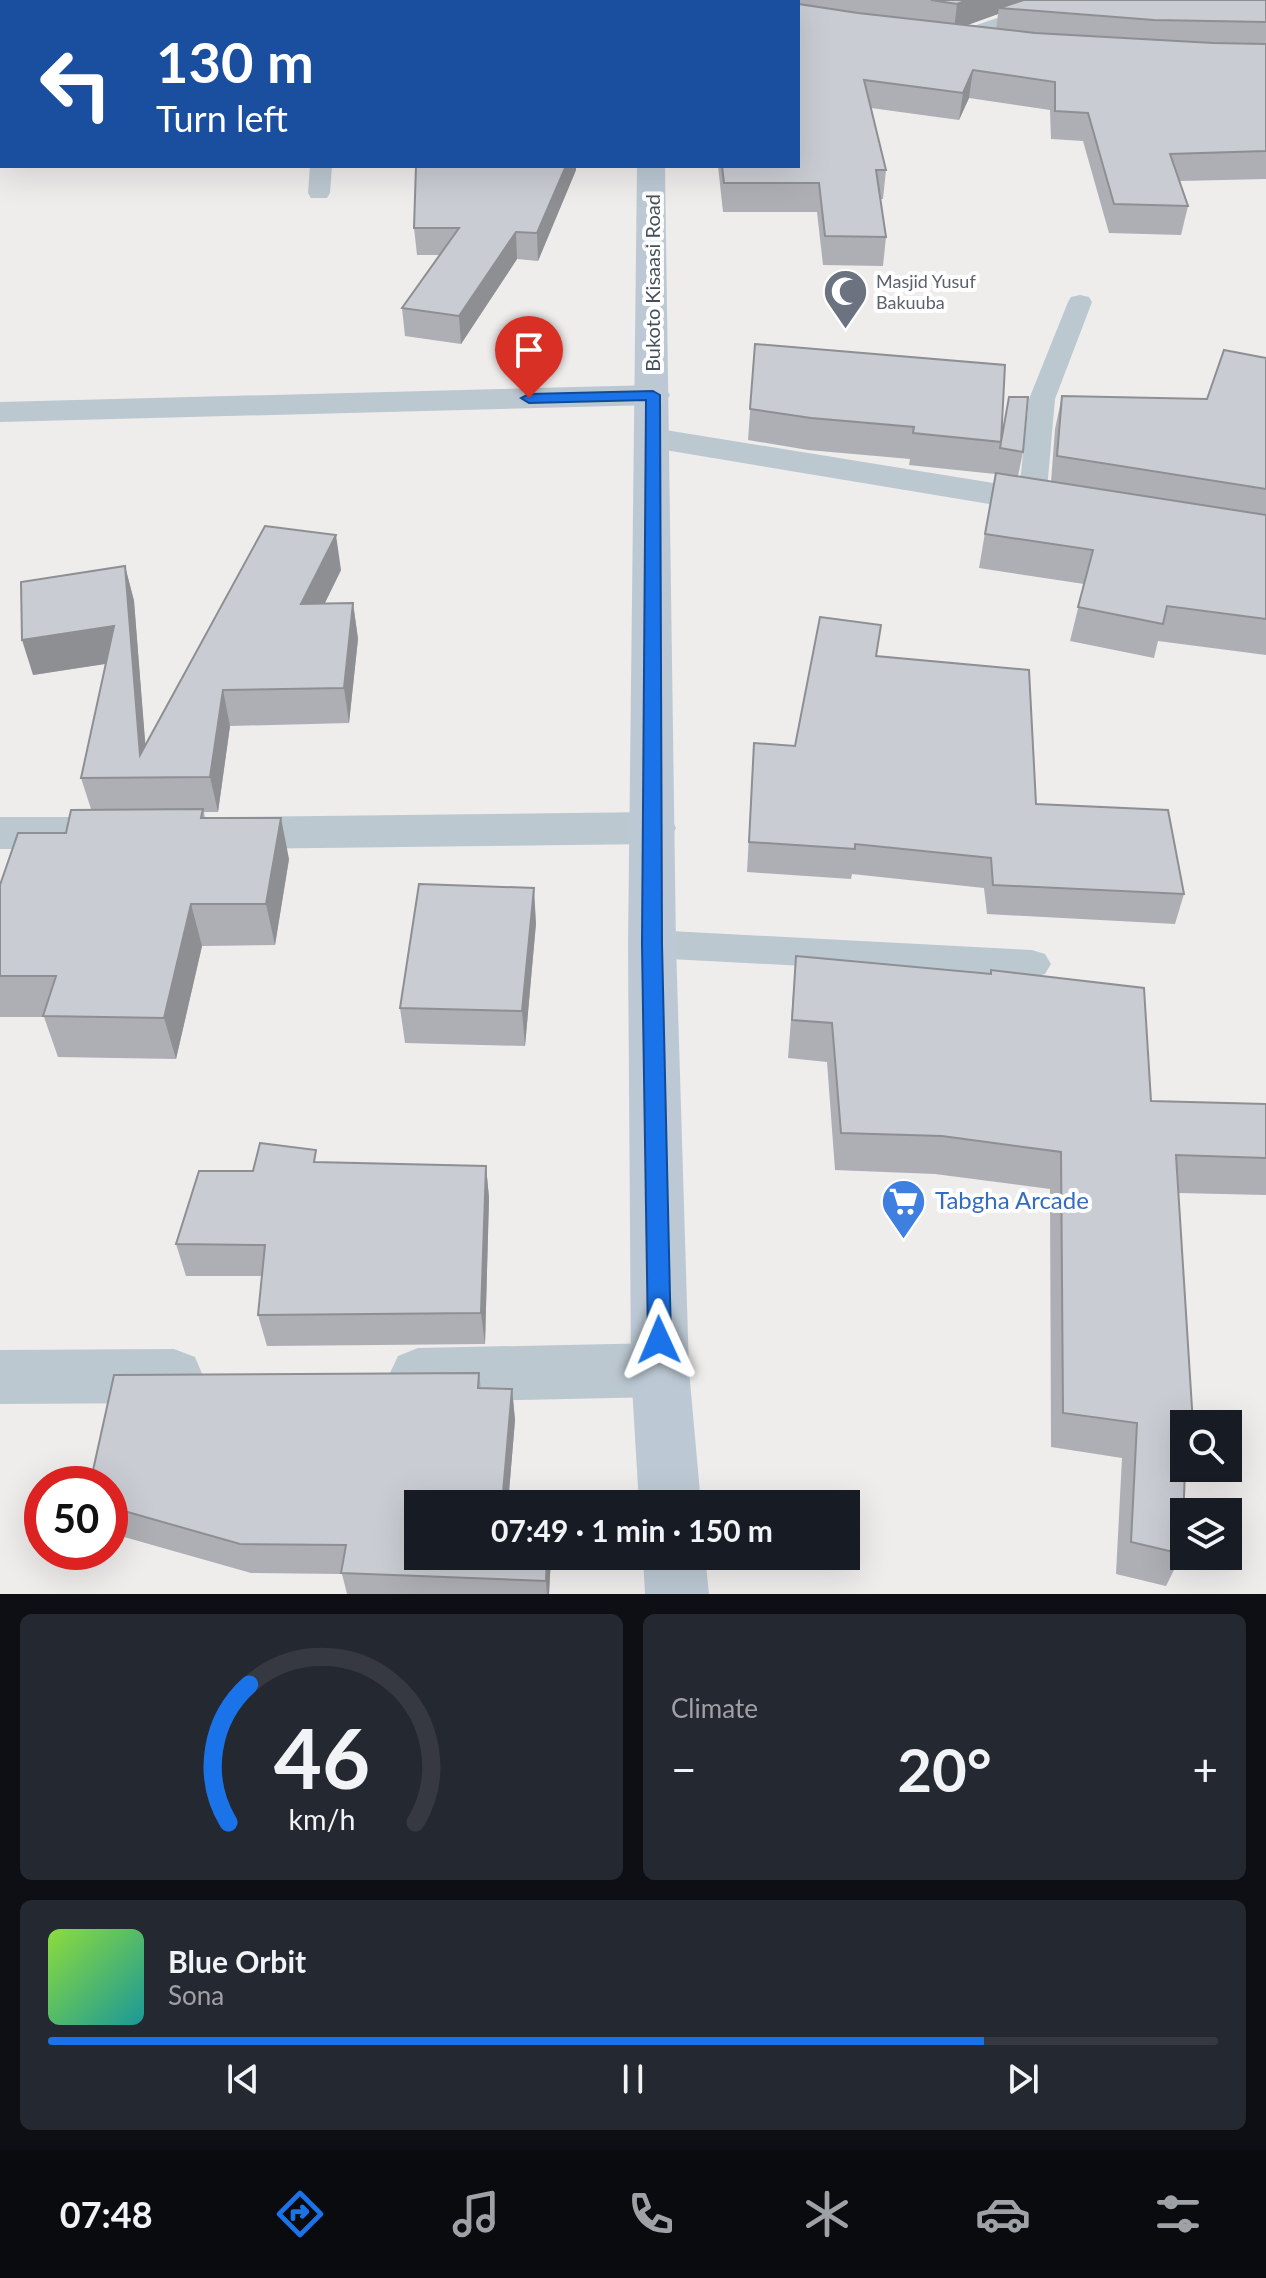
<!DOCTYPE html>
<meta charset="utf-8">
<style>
body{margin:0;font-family:Lato,sans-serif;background:#242831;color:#f1f3f6;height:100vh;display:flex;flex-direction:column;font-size:30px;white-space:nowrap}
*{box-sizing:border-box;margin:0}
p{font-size:26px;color:#9ea1a6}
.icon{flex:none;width:44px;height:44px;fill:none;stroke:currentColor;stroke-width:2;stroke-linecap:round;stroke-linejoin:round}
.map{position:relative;height:1594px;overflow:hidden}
.details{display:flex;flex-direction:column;gap:20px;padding:20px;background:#0d0f14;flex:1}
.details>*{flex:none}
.guide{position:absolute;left:0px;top:0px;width:800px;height:168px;box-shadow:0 8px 32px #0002;background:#1a4fa0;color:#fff;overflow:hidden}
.buttons{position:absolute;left:1170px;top:1410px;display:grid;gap:16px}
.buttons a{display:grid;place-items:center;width:72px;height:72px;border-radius:0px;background:#171b24;box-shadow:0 8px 32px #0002;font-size:40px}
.speed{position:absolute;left:24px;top:1466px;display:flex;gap:16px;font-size:40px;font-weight:700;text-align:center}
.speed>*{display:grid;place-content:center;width:104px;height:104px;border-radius:50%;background:#171b24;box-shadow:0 8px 32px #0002;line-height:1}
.speed .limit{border:12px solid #d22;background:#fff;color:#111}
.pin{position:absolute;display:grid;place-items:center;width:68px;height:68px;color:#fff;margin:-82px -34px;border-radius:50% 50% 50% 0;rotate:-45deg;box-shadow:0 0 8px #0007}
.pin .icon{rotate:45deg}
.me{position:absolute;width:88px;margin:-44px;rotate:359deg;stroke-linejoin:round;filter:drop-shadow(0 0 6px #0008)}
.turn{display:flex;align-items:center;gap:28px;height:168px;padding:0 24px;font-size:36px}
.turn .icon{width:104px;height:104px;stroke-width:2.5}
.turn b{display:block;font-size:56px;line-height:68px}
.big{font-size:60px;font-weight:700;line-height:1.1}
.details .tile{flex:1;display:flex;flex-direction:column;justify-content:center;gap:12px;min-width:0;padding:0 28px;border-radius:12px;background:#242831}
.details .dial{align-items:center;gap:0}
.dial svg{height:208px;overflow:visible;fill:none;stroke:#363941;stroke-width:7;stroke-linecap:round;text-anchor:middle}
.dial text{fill:#f1f3f6;stroke:none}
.song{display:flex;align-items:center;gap:24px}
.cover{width:96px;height:96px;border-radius:12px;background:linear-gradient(135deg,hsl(90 70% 55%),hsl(180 70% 35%))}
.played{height:8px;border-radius:4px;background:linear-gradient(90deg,#1a73e8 80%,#363941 80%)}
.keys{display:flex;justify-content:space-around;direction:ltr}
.heat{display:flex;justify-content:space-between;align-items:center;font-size:44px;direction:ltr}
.details .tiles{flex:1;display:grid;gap:20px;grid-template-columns:1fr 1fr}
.tile:last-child{grid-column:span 2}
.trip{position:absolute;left:404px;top:1490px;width:456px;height:80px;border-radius:0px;background:#171b24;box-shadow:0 8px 32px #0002;font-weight:700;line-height:80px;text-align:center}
.tabs{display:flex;height:128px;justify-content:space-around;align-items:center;background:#090b0e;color:#9ea1a6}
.tabs .icon{width:56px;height:56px}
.tabs .current{color:#1a73e8}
.tabs b{font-size:36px;color:#f1f3f6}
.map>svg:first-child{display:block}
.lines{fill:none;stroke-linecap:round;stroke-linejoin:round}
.lane{fill:#bcc8d0;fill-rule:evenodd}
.street{fill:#bcc8d0;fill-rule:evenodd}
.secondary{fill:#bcc9d4;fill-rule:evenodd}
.wall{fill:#adafb5;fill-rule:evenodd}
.shaded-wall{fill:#8d8f93}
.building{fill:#c9ccd2;stroke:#8d8f93;stroke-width:2}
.route{fill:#1a73e8;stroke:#114b97;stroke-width:2}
.labels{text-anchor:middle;stroke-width:8;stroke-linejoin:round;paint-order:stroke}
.far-worship-label{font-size:18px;fill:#5b616d;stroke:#fff;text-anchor:start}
.street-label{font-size:20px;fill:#44515a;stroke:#fff}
.near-shop-label{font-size:24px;fill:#366cbe;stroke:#fff;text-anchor:start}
</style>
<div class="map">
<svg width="1266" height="1594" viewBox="0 0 1266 1594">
<rect width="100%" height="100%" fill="#efecec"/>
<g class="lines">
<g class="lane">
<polygon points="1049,0 1078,0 1075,4 956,45 949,47 939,41 942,37"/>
<polygon points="310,166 332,166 330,193 327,198 311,198 308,193"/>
<polygon points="1080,295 1089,297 1092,302 1055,399 1046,501 1042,507 1032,510 1022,507 1018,501 1029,399 1068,302 1071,297"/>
<polygon points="652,930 1032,950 1045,954 1051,964 1045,974 1032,978 652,958 639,954 634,944 639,934"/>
</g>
<g class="street">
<polygon points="688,0 721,0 722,2 689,2"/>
<polygon points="653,385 665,388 670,395 665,402 653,405 0,422 0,402"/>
<polygon points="653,428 1049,492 1062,495 1067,503 1062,511 1049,514 641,446 635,439 641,432"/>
<polygon points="654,812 670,817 676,828 670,839 654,844 224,849 208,844 202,833 208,822 224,817"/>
<polygon points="0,817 127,817 143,822 149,833 143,844 127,849 0,849"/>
<polygon points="660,1343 680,1351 689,1370 680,1389 660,1397 418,1402 398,1394 389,1375 398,1356 418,1348"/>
<polygon points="174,1349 195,1357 203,1376 195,1395 174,1403 0,1404 0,1350"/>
</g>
<g class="secondary">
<polygon points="637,166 665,166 676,944 689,1370 701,1504 639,1504 631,1370 628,944"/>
<polygon points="643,1556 705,1556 709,1594 645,1594"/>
</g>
</g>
<g class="wall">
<polygon points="0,0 468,0 466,2 2,2 2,77 0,77"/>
<path d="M720 0H1266V179L1179 181 1188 206 1181 235 1109 233 1083 141 1051 139 1050 110 969 98 959 120 871 108 886 170 883 199H880L886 237 883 266 823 265 817 212H723L718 166H798ZM998 14 996 29 967 25Z"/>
<polygon points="576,170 538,261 517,259 461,344 405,336 402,308 439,255 417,255 414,228"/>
<polygon points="755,344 1001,442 1023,452 1018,476 1051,482 1055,429 1062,396 1207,399 1266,358 1266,655 1158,641 1154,658 1070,641 1084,584 979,568 995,474 909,465 910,459 808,450 748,440"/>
<polygon points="125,566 134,601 145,744 341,570 324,604 353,603 358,639 349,723 230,726 218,812 204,812 205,818 289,859 275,945 202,946 176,1059 58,1057 44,1017 0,1017 0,885 66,833 91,809 81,778 106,664 33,675"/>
<polygon points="877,656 1036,804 1184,894 1175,924 987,914 984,888 852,874 851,879 747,872 754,743 795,746"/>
<polygon points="536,923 525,1046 405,1043 400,1008"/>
<polygon points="796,956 990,974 991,970 1151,1101 1266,1104 1266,1195 1178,1193 1184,1424 1182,1554 1166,1586 1116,1574 1122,1458 1051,1447 1050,1189 935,1174 835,1170 827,1062 788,1058"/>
<polygon points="319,1162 486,1166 489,1198 485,1344 267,1346 258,1315 262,1276 186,1276 176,1244 253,1171"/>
<polygon points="479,1373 481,1388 512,1389 515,1420 508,1504 418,1504 418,1556 551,1556 549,1594 347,1594 342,1574 251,1573 110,1533 110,1484"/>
</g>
<g class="shaded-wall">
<polygon points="443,0 468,0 466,2 443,2"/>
<polygon points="967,0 1040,0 999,8 998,14 954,30 957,4"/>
<polygon points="973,70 969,98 959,120 963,93"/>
<polygon points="566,166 576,166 576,170 538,261 537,233"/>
<polygon points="516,232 517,259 461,344 459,316"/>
<polygon points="336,535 341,570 307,640 301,604"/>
<polygon points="125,566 134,601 148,777 140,755"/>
<polygon points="353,603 358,639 349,723 344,688"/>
<polygon points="114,626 123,661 33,675 22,640"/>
<polygon points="223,690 230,726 218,812 210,777"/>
<polygon points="281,818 289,859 275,945 266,904"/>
<polygon points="534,888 536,923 525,1046 522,1011"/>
<polygon points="191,904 202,946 176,1059 164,1018"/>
<polygon points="486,1166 489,1198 485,1344 481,1313"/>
<polygon points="512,1389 515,1420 508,1504 502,1504"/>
<polygon points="547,1556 551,1556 549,1594 547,1594 546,1581"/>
</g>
<g class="building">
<polygon points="0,0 443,0 443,2 2,2 2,52 0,52"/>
<polygon points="720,0 797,0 798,2 720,2"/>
<polygon points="931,0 967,0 957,4"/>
<polygon points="1024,0 1266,0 1266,22 1154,20 999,8"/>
<polygon points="798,2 799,4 858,13 1035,33 1213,43 1266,44 1266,151 1170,154 1188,206 1114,204 1088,113 1055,111 1055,82 973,70 963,93 864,80 886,170 876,170 886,237 825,236 819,183 724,183 722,166 798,166"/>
<polygon points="416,166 566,166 537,233 516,232 459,316 402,308 459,228 414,228"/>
<polygon points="755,344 1005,365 1001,442 1009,397 1028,397 1023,452 1000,448 1001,442 913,433 914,427 811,418 750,409"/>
<polygon points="1224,350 1266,358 1266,489 1057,456 1062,396 1207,399"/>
<polygon points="996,473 1266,515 1266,619 1167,606 1163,624 1078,607 1093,550 985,534"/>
<polygon points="265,526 336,535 301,604 353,603 344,688 223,690 210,777 81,778 114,626 22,640 21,582 125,566 140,755"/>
<polygon points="820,617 881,625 876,656 1029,670 1036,804 1168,810 1184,894 993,885 991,858 855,844 855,849 749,842 754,743 795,746"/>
<polygon points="203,809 201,818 281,818 266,904 191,904 164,1018 43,1016 56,976 0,976 0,885 18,833 66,833 71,810"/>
<polygon points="419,884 534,888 522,1011 400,1008"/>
<polygon points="796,956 991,974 991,970 1144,988 1151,1101 1266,1104 1266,1158 1176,1155 1193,1424 1184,1424 1184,1468 1185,1468 1182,1554 1131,1542 1137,1423 1063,1413 1061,1152 942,1136 841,1133 832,1023 792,1020"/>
<polygon points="260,1143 316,1150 314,1162 486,1166 481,1313 258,1315 265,1245 176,1244 199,1171 253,1171"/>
<polygon points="479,1373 478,1388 512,1389 502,1504 418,1504 418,1556 547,1556 546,1581 341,1573 346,1545 240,1544 110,1507 110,1484 90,1484 114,1375"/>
</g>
<polygon class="route" points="653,391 660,395 662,944 671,1340 668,1347 659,1351 651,1347 648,1340 642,944 646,400 529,403 521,398 529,394"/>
<defs>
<symbol id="mosque-pin" viewBox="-11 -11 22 30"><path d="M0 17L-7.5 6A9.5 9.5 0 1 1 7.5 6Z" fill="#6b7280" stroke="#fff"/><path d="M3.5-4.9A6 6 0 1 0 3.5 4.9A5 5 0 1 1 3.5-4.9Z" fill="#fff"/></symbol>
<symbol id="supermarket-pin" viewBox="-11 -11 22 30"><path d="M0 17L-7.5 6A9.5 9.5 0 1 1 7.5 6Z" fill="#3f7fe0" stroke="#fff"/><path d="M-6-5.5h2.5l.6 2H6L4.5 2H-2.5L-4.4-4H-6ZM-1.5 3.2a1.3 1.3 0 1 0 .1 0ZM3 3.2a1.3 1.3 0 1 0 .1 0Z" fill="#fff"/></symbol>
</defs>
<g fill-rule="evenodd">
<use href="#mosque-pin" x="820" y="266" width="51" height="69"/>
<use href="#supermarket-pin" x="878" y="1176" width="51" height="69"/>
</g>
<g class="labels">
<g class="far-worship-label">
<text x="876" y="288">Masjid Yusuf<tspan x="876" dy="21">Bakuuba</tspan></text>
</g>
<g class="street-label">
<text transform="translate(653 283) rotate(-90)" y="7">Bukoto Kisaasi Road</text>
</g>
<g class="near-shop-label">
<text x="935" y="1209">Tabgha Arcade</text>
</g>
</g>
</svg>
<div class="buttons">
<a><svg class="icon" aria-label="search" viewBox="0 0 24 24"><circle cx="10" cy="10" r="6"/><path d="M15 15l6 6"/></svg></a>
<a><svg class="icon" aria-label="layers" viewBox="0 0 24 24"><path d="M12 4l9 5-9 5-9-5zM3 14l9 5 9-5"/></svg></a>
</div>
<div class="speed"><div class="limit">50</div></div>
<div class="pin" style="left:529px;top:398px;background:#d93025"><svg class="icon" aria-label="arrive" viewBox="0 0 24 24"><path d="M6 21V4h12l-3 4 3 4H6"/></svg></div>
<svg class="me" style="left:659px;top:1340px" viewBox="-20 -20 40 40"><path d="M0-17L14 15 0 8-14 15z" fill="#1a73e8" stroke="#fff" stroke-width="4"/></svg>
<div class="trip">07:49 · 1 min · 150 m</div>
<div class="guide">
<div class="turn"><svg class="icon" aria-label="left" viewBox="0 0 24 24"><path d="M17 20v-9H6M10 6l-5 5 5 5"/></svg><div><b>130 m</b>Turn left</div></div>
</div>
</div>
<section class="details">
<div class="tiles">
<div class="tile dial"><svg viewBox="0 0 100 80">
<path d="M14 69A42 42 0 1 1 86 69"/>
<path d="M14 69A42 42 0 0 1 22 16" stroke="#1a73e8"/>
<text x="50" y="56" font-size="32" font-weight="700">46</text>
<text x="50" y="72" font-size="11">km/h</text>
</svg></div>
<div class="tile"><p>Climate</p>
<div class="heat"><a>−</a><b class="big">20°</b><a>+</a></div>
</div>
<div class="tile">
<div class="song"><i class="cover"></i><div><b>Blue Orbit</b><p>Sona</p></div></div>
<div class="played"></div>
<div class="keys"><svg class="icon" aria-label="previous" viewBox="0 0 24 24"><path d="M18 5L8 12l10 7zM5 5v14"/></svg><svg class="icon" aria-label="pause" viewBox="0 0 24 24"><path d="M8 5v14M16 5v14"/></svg><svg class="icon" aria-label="next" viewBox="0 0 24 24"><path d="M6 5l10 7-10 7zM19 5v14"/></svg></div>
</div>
</div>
</section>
<nav class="tabs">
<b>07:48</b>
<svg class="icon current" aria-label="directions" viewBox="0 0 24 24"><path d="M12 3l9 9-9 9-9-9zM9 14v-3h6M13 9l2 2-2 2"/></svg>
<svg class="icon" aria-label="music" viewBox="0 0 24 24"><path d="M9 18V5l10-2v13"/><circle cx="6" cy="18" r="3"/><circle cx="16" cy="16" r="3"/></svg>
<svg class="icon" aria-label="phone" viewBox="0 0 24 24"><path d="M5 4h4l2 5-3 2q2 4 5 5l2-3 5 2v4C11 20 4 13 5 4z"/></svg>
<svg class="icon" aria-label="climate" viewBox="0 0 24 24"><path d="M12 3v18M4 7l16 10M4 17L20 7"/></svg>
<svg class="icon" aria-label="car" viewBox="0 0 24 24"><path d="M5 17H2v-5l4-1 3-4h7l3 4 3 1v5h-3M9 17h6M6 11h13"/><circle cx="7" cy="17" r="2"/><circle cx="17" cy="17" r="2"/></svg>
<svg class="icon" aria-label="filters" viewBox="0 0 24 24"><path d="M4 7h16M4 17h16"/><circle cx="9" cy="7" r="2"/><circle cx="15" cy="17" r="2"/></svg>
</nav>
